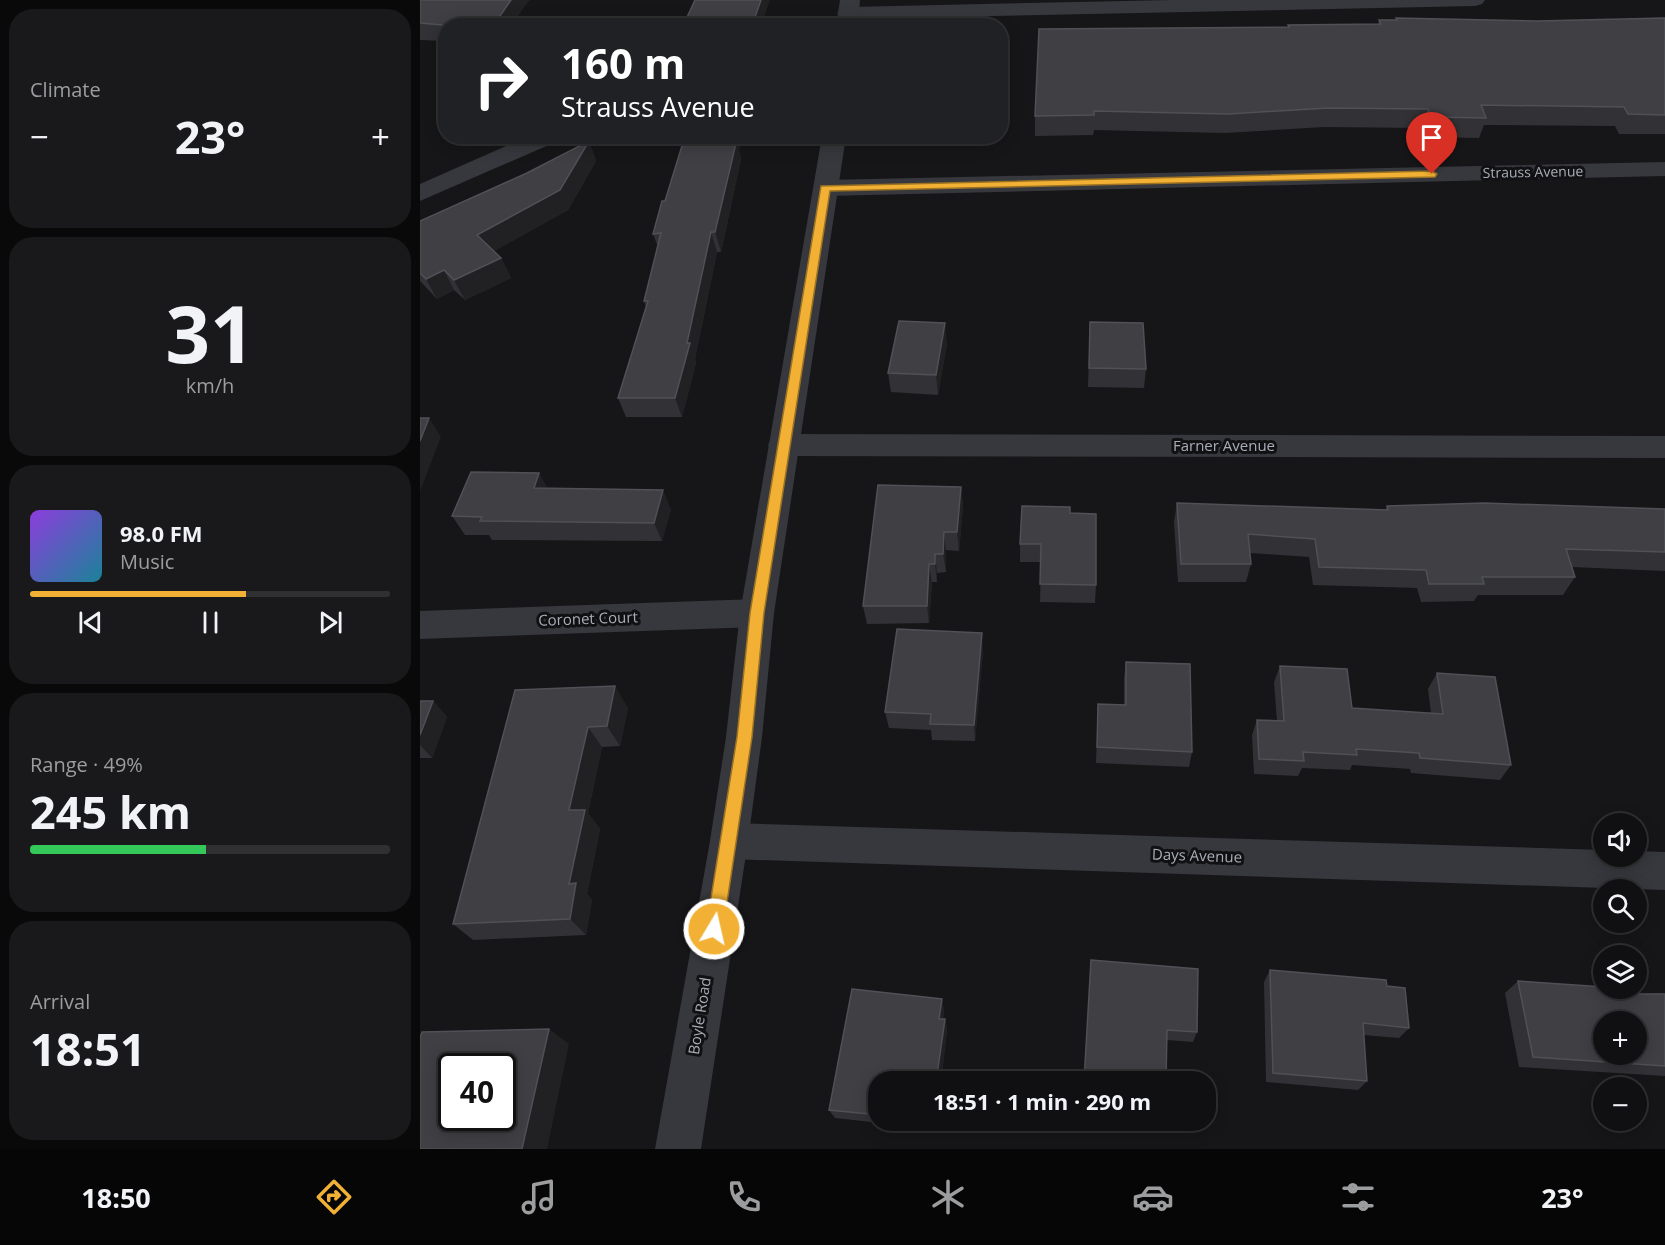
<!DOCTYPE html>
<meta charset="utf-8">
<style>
body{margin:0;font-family:"Open Sans",sans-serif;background:#19191b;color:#f1f3f6;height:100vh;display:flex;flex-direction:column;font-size:22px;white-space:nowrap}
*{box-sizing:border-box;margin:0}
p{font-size:20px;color:#9c9d9f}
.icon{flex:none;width:33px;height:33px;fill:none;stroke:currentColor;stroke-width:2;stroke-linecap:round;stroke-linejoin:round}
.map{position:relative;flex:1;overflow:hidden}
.side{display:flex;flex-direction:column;gap:9px;padding:9px;background:#09090a;width:420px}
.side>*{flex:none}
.top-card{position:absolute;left:18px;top:18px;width:570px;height:126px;border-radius:24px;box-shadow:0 3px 15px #0003,0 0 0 2px #303032;background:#202124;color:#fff;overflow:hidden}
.controls{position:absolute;left:1173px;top:813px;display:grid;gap:12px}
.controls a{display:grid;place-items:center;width:54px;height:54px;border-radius:50%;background:#101012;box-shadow:0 3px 15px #0003,0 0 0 2px #303032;font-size:30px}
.speed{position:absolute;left:18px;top:1053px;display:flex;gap:12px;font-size:30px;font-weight:700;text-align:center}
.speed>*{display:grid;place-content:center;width:78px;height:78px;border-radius:50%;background:#101012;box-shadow:0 3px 15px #0003,0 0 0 2px #303032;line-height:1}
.speed .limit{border:3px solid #111;border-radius:9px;background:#fff;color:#111}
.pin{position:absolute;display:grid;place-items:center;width:51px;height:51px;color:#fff;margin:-62px -26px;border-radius:50% 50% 50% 0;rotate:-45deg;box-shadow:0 0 6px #0007}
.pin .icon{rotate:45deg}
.me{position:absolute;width:66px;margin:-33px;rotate:9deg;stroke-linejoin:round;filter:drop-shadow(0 0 4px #0008)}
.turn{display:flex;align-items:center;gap:21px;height:126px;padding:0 24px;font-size:27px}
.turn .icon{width:78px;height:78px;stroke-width:2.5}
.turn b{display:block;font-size:42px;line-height:51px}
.big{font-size:45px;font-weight:700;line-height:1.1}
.side .card{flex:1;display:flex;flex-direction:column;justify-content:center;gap:9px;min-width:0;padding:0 21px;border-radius:24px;background:#19191b}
.side .dial{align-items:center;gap:0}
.dial b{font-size:78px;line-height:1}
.song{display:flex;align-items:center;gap:18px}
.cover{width:72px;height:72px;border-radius:9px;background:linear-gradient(135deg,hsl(270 70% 55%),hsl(190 70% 35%))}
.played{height:6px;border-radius:3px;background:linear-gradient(90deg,#f2b134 60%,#303032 60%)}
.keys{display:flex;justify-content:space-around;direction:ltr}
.heat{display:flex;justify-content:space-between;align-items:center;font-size:33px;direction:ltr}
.charge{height:9px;border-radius:4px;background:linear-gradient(90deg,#34c759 49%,#303032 0)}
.trip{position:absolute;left:448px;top:1071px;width:348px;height:60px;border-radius:24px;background:#101012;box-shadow:0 3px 15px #0003,0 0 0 2px #303032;font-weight:700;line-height:60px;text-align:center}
.menu{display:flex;height:96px;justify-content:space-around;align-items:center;background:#060607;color:#9c9d9f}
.menu .icon{width:42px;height:42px}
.menu .current{color:#f2b134}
.menu b{font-size:27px;color:#f1f3f6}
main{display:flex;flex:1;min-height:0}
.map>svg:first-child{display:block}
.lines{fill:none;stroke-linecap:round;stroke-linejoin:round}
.minor{fill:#37383d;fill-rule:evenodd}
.tertiary{fill:#37383d;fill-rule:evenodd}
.wall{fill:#323236}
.shaded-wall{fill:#212124}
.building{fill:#3f3f44;stroke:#4f5156;stroke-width:1.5;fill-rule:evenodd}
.route{fill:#f2b134;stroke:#9d7322;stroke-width:1.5}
.labels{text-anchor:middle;stroke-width:6;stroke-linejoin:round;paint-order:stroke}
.far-street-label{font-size:14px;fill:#a8adb8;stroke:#111113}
.street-label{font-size:15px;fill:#a8adb8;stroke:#111113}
</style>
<main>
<section class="side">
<div class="card"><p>Climate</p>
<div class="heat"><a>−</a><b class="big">23°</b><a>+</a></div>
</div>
<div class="card dial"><b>31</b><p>km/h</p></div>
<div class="card">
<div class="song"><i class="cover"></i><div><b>98.0 FM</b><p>Music</p></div></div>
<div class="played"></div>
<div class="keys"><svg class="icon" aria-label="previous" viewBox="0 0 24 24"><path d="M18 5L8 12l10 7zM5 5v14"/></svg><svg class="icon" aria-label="pause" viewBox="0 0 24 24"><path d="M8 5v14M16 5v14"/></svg><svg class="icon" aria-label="next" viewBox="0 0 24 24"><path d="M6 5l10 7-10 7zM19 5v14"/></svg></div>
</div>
<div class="card"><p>Range · 49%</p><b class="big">245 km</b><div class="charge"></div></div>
<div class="card"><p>Arrival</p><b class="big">18:51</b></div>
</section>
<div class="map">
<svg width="1245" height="1149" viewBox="0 0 1245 1149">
<rect width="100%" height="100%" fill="#161618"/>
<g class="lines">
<g class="minor">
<polygon points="752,0 1065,0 1062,4 1055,6 428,19 421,17 417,13 421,9 428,7"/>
<polygon points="109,136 142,136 138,141 0,201 0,184"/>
<polygon points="1245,162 1245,176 405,196 396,193 393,188 396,183 405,180"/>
<polygon points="363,434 1245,436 1245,458 363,456 352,453 348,445 352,437"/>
<polygon points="337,599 349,603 354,613 349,623 337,627 0,639 0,611"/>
<polygon points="309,823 1184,850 1184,856 1216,856 1216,851 1245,852 1245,890 309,859 295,854 290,841 295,828"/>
</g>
<g class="tertiary">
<polygon points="420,0 440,0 438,26 416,26"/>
<polygon points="402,136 426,136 354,613 342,737 328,841 281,1149 235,1149 290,841 306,737 320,613"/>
</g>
</g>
<g class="wall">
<polygon points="0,0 110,0 108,1 91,26 26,26 26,41 0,40"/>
<polygon points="976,18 1117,21 1245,18 1245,134 1199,134 1195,126 1064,125 1059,138 1004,137 1002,128 904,127 805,133 674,130 673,135 615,136 615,116 868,27 868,25 958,24 959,20 975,20"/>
<polygon points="265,136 319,136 321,143 319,150 321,159 301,252 297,252 275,359 276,363 262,417 206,417 198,398 226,307 224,301 238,247 233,234 245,201"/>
<polygon points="169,141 176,161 148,210 74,251 81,258 91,278 45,300 34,290 17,299 0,281 0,221 107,173"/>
<polygon points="670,322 726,369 724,388 668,387"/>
<polygon points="527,343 518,395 471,392 468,373"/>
<polygon points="119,473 127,488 251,509 242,541 72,540 69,535 45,535 32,516"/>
<polygon points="541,487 543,506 539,551 526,550 526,572 517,573 517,582 512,582 509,623 447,624 443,606"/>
<polygon points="757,503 965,510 967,506 1245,509 1245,571 1152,567 1155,577 1143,595 1058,595 1054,601 1001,602 997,588 893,585 889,557 830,553 831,564 826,582 758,582 754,522"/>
<polygon points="650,513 676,585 675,603 620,602 621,562 600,562 600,544"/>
<polygon points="563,650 555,741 512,740 511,730 469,728 465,712"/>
<polygon points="706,662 772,752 769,767 676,763 678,704 704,705 704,678"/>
<polygon points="860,666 932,708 1011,713 1008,689 1017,673 1091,765 1080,780 991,773 990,769 932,765 930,770 882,768 878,776 834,774 832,735 837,720 857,721 854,682"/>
<polygon points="95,690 208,708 200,746 182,747 168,813 180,829 167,894 172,900 166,935 53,940 33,924"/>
<polygon points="0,701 13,701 27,717 12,758 0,758"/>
<polygon points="671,960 777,1032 773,1042 747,1040 746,1082 664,1082"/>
<polygon points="850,970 967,986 989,1028 979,1038 944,1035 947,1081 938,1090 846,1082 844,982"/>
<polygon points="1098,981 1208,994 1245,994 1245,1076 1099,1067 1085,993"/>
<polygon points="524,1009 523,1019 525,1019 527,1030 521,1082 459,1082 459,1120 516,1120 515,1129 415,1118 409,1110"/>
</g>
<g class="shaded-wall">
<polygon points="91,0 110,0 108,1 91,26 73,26"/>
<polygon points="341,0 350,0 341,26 332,26"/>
<polygon points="313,136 319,136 321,143 319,150 321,159 301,252 295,232"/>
<polygon points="169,141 176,161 148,210 67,255 57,235"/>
<polygon points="291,232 297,252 275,359 276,363 262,417 255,398"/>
<polygon points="81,258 91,278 45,300 34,280"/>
<polygon points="24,270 34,290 17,299 6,279"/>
<polygon points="525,323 527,343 518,395 516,375"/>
<polygon points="9,418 21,437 0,491 0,441"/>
<polygon points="119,473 129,492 114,488"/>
<polygon points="541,487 543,506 539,551 537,532"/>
<polygon points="243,490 251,509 242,541 234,523"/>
<polygon points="524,532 526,550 526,572 523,554"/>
<polygon points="515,554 517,573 517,582 515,564"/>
<polygon points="509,564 512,582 509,623 507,606"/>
<polygon points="562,633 563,650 555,741 554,725"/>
<polygon points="195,686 208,708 200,746 187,726"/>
<polygon points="13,701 27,717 12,758 0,745 0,735"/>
<polygon points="168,727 182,747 168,813 180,829 167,894 172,900 166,935 150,919 149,810"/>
<polygon points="522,999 524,1009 521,1029 519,1019"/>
<polygon points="525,1019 527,1030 521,1082 516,1082"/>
<polygon points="129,1029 149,1044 127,1149 102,1149"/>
<polygon points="511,1120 516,1120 515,1129 511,1121"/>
</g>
<g class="building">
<polygon points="0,0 91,0 73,26 34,26 0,23"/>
<polygon points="275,0 341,0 332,26 263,26"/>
<polygon points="976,18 1117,21 1245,18 1245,115 1208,114 1204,107 1061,105 1066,118 1010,117 1008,109 908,108 808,114 674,111 674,115 615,116 619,29 869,27 868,25 961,24 959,20 977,20"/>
<polygon points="265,136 313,136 312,140 317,139 295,232 291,232 267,343 270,343 255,398 198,398 228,301 224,301 241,233 233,234 242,201 245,201"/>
<polygon points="169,141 140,190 57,235 81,258 34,280 24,270 6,279 0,273 0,221 107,173"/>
<polygon points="479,321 525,323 516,375 468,373"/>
<polygon points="670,322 723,323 726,369 669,368"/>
<polygon points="0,418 9,418 0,441"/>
<polygon points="51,472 119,473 114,488 243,490 234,523 60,521 62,517 32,516"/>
<polygon points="458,485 541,487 537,532 524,532 523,554 515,554 515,564 509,564 507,606 443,606"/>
<polygon points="757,503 968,510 967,506 1064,503 1245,509 1245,552 1146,549 1155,577 1062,577 1064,584 1009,584 1006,570 899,567 895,539 828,534 831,564 761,564"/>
<polygon points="602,506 650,507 650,513 676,514 676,585 620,584 621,544 600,544"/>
<polygon points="477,629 562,633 554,725 510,724 511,714 465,712"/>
<polygon points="706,662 770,664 772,752 677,747 678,704 706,705"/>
<polygon points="860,666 927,669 932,708 1023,714 1017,673 1075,677 1091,765 1000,758 999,753 936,749 937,755 883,752 884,761 839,759 837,720 864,721"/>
<polygon points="195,686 187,726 168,727 149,810 165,810 149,884 156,883 150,919 33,924 95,690"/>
<polygon points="0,701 13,701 0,735"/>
<polygon points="671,960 778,969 777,1032 747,1030 746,1082 664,1082"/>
<polygon points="850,970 966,980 967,986 985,988 989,1028 943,1023 947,1081 853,1073"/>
<path d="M1098 981 1184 987V988H1207L1208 994H1245V1066L1113 1057ZM1184 1022H1216V1054H1184Z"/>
<polygon points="432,989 522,999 519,1019 525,1019 516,1082 459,1082 459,1115 409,1110"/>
<path d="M129 1029 102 1149H0V1038L2 1032ZM32 1066H82V1118H32Z"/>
</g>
<polygon class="route" points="1012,171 1017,174 1015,177 410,191 344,613 332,737 303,929 300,935 294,937 288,935 286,929 317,737 330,613 401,186"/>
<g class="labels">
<g class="far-street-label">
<text transform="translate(1113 172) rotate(-1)" y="5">Strauss Avenue</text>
</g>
<g class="street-label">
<text x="804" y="451">Farner Avenue</text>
<text transform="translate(168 619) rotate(-2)" y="5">Coronet Court</text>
<text transform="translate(777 856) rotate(2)" y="5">Days Avenue</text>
<text transform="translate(280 1016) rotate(-81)" y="5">Boyle Road</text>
</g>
</g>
</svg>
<div class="controls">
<a><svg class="icon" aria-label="sound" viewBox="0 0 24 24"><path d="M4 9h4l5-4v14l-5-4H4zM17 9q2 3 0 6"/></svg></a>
<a><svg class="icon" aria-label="search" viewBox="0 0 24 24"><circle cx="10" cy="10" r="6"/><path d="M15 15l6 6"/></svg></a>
<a><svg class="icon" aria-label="layers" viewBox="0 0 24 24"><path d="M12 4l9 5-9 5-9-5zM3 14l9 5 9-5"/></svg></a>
<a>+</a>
<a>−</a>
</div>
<div class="speed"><div class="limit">40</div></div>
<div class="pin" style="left:1012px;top:174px;background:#d93025"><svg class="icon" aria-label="arrive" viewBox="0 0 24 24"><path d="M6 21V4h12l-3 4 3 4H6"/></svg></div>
<svg class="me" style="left:294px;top:929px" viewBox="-20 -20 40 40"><circle r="17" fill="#f2b134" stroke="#fff" stroke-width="3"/><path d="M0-11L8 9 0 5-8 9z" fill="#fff"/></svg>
<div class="trip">18:51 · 1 min · 290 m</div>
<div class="top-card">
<div class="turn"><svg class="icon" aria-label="right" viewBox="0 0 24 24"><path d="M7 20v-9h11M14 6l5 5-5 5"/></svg><div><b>160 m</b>Strauss Avenue</div></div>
</div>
</div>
</main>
<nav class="menu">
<b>18:50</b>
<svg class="icon current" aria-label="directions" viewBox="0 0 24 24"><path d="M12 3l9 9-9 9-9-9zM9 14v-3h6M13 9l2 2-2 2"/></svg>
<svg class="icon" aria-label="music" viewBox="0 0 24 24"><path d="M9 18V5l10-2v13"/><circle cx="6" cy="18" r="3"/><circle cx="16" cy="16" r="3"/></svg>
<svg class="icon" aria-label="phone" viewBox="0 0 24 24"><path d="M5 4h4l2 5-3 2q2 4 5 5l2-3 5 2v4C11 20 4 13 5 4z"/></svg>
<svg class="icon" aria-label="climate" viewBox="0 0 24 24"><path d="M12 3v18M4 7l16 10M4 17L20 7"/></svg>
<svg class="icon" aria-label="car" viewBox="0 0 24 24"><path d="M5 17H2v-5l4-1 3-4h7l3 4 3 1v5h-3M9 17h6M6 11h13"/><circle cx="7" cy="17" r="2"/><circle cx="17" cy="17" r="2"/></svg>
<svg class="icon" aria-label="filters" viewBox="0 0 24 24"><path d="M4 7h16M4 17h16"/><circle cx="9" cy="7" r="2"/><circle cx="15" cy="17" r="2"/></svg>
<b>23°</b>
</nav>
